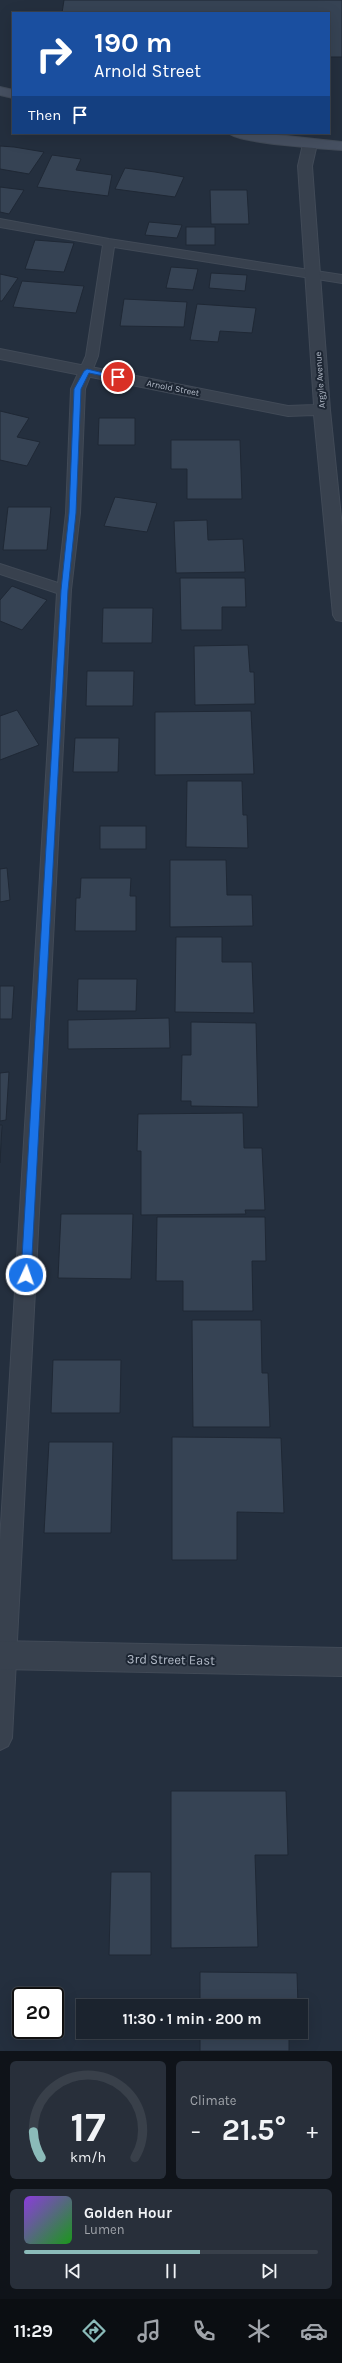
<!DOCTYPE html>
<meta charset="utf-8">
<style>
body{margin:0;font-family:Karla,sans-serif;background:#282f3a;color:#f1f3f6;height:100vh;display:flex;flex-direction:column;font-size:15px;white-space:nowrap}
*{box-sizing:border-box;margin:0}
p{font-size:13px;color:#a0a4aa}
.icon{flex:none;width:22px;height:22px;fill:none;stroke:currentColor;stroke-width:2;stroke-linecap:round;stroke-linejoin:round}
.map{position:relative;height:2051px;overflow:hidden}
.panel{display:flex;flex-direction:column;gap:10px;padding:10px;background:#0f1319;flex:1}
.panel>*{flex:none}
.top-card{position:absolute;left:12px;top:12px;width:318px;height:122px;border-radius:0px;box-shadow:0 4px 16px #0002,0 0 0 1px #39404a;background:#1a4fa0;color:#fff;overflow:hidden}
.speed{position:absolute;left:12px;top:1987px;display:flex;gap:8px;font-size:20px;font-weight:700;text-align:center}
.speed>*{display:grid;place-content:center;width:52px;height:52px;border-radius:50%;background:#1b232e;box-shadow:0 4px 16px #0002,0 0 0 1px #39404a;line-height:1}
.speed .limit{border:2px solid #111;border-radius:6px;background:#fff;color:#111}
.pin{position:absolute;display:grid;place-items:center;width:34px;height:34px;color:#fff;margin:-17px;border:2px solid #fff;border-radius:50%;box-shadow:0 1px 4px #0007}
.me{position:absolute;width:44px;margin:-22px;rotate:3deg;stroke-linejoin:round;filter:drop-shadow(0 0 3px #0008)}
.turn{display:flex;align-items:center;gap:14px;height:84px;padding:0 16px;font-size:18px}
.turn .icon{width:52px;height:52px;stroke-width:2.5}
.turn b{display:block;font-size:28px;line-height:34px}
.then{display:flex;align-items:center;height:38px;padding:0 16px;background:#0003;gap:8px;font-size:15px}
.big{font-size:30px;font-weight:700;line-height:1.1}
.panel .widget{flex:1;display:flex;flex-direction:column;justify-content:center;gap:6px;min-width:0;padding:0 14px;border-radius:6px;background:#282f3a}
.panel .dial{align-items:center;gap:0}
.dial svg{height:104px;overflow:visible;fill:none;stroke:#39404a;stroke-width:7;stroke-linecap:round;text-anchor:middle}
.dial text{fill:#f1f3f6;stroke:none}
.song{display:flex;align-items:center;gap:12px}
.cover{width:48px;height:48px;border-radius:6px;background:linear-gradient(135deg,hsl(270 70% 55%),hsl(120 70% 35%))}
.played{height:4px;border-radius:2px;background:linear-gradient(90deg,#8bbbb9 60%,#39404a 60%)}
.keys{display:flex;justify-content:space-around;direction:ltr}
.heat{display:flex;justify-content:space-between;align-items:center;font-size:22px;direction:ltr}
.panel .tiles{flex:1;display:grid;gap:10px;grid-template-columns:1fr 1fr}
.widget:last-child{grid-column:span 2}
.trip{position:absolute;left:76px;top:1999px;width:232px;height:40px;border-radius:0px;background:#1b232e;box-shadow:0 4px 16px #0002,0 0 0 1px #39404a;font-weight:700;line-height:40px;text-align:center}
.dock{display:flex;height:64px;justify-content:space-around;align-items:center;background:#0b0e12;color:#a0a4aa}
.dock .icon{width:28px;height:28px}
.dock .active{color:#8bbbb9}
.dock b{font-size:18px;color:#f1f3f6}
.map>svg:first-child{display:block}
.building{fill:#364354;stroke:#1f2835}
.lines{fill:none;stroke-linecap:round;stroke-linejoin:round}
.lane-casing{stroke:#414a57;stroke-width:2}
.street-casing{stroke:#414a57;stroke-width:2}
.secondary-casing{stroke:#414a57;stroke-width:2}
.lane{fill:#38414e;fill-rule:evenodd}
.street{fill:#38414e;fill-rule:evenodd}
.secondary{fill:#465061;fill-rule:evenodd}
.route{fill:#1a73e8;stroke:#114b97}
.labels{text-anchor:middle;stroke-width:4;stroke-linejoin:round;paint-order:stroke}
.far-street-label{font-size:9px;fill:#b4bcc9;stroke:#1d2633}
.near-street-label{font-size:13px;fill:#b4bcc9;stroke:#1d2633}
</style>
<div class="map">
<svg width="342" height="2051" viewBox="0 0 342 2051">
<rect width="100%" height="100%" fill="#242f3e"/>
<g class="building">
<polygon points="64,0 342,0 342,57 329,57 329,13 62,13"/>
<polygon points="0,146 14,147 44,152 29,174 0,169"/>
<polygon points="52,155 81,159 76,170 112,175 108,196 37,187"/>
<polygon points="125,168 155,172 184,177 175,197 115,189"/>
<polygon points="0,187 24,190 9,214 0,212"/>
<polygon points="210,190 247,190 249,224 211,224"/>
<polygon points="149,222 182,225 177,238 145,235"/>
<rect x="186" y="227" width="29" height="18"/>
<polygon points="35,240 74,243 64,272 25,269"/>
<polygon points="171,267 198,269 193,290 166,288"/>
<polygon points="211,273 247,275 245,291 209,288"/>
<polygon points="0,274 18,278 2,301 0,301"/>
<polygon points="22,281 84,286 76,313 13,307"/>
<polygon points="124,299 187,302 184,327 120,326"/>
<polygon points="197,304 256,308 252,333 220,331 218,342 190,340"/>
<polygon points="0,411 29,418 17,437 40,442 27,466 0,460"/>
<polygon points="99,418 135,418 135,445 98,445"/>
<polygon points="171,440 240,440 242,499 187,499 187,469 171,469"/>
<polygon points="115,497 157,503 147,532 104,526"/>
<polygon points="8,507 51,507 47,550 3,550"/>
<polygon points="207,520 208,540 243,539 245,572 176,573 174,521"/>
<polygon points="180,578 245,578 246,607 222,607 222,630 181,630"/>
<polygon points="12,586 47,600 22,630 0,621 0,600"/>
<polygon points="103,608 153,608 152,643 102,643"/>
<polygon points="248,645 250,672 254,672 255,704 195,705 194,646"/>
<polygon points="87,671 134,671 133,706 86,706"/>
<polygon points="17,710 39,745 0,760 0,716"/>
<polygon points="251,711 254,774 155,775 155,712"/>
<polygon points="75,738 119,738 118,772 73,772"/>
<polygon points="187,781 242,781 243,815 247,815 248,848 186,847"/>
<rect x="100" y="826" width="46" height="23"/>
<polygon points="170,860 226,860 227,895 252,895 253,926 170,927"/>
<polygon points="7,868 10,900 0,902 0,869"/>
<polygon points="81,878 131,878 130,896 136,896 136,931 75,931 76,898 80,898"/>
<polygon points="176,937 222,937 222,962 252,962 254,1013 175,1012"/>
<polygon points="78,979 137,979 136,1011 77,1011"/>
<polygon points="0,986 14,986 12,1019 0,1019"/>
<polygon points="169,1018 170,1048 68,1049 68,1020"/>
<polygon points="191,1022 256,1023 258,1107 191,1106 191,1101 181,1101 182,1055 191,1055"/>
<polygon points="9,1072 6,1120 0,1121 0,1073"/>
<polygon points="243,1113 244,1148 262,1148 265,1210 245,1210 246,1214 141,1215 141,1151 137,1151 138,1114"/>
<polygon points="0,1125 2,1125 0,1163"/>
<polygon points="61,1214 133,1214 131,1279 58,1278"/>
<polygon points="157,1217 265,1217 266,1261 252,1261 253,1311 183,1311 183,1281 156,1281"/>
<polygon points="192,1320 261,1320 262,1373 268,1373 270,1427 193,1427"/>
<polygon points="53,1360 121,1360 120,1413 51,1413"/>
<polygon points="172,1437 281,1438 284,1513 237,1512 237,1560 172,1560"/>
<polygon points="49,1442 113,1442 111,1533 44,1533"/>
<polygon points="171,1791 286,1791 288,1855 255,1855 258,1947 171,1948"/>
<polygon points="111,1872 151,1872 151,1955 109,1955"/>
<polygon points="200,1972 297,1973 298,2006 200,2006"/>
<polygon points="200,2032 298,2032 298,2035 289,2035 289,2051 200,2051"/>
</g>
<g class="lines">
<defs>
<polygon id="lane" points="0,219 109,239 342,275 342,283 114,247 98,356 85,389 80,513 71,590 12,1738 8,1746 0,1750 0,1541 57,593 0,574 0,564 58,583 66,513 71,389 86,356 103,245 0,227"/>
<g id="street">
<polygon points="310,140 317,144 312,166 330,410 342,527 342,621 336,620 333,615 314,415 288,416 0,359 0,349 288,406 314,405 298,166 303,144"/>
<polygon points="0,1641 342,1648 342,1676 0,1669"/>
</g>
<g id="secondary">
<polygon points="0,87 13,90 13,98 0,95"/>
<path d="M229 133H259L342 142V150C325 149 236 143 229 133Z"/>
</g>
</defs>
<use href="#lane" class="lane-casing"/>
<use href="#street" class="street-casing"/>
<use href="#secondary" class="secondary-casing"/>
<use href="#lane" class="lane"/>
<use href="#street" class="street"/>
<use href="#secondary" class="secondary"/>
</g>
<polygon class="route" points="87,369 121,377 118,379 89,373 81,389 76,513 68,590 31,1275 26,1280 21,1275 61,590 69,513 74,389 84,371"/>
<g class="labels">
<g class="far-street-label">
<text transform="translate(320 380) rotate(-94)" y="3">Argyle Avenue</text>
<text transform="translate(173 388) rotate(11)" y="3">Arnold Street</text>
</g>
<g class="near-street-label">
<text transform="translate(171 1659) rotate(1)" y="5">3rd Street East</text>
</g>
</g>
</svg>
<div class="speed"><div class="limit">20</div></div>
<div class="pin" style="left:118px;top:377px;background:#d93025"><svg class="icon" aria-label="arrive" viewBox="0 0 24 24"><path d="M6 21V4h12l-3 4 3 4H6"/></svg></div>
<svg class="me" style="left:26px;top:1275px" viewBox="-20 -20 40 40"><circle r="17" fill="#1a73e8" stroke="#fff" stroke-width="3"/><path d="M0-11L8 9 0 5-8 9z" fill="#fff"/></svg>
<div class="trip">11:30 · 1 min · 200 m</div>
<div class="top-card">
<div class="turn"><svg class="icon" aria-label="right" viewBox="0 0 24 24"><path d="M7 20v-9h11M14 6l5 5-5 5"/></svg><div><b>190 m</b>Arnold Street</div></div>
<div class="then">Then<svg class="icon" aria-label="arrive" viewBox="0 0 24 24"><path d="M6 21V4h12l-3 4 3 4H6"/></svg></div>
</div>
</div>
<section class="panel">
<div class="tiles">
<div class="widget dial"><svg viewBox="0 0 100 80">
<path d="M14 69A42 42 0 1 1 86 69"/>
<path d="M14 69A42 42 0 0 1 8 49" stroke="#8bbbb9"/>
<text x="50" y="56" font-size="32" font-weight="700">17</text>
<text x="50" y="72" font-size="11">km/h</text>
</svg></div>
<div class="widget"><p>Climate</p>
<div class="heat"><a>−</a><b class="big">21.5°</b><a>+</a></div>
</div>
<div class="widget">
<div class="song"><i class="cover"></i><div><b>Golden Hour</b><p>Lumen</p></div></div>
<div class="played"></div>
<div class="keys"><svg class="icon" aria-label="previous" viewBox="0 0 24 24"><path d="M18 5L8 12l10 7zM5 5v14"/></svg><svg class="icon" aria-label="pause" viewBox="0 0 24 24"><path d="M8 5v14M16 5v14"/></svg><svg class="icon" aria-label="next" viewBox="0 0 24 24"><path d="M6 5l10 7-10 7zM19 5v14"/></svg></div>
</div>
</div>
</section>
<nav class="dock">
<b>11:29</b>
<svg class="icon active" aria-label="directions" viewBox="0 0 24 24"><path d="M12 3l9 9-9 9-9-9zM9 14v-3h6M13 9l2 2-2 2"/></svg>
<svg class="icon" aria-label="music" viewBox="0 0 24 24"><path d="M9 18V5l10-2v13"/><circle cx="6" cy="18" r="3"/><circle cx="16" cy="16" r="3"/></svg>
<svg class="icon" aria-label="phone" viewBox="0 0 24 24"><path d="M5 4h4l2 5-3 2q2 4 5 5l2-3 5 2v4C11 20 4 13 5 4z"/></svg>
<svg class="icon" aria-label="climate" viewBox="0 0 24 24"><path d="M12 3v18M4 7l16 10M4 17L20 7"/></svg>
<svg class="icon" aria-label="car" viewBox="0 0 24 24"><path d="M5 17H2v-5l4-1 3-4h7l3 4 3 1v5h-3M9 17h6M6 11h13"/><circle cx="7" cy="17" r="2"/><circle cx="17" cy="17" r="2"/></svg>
</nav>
